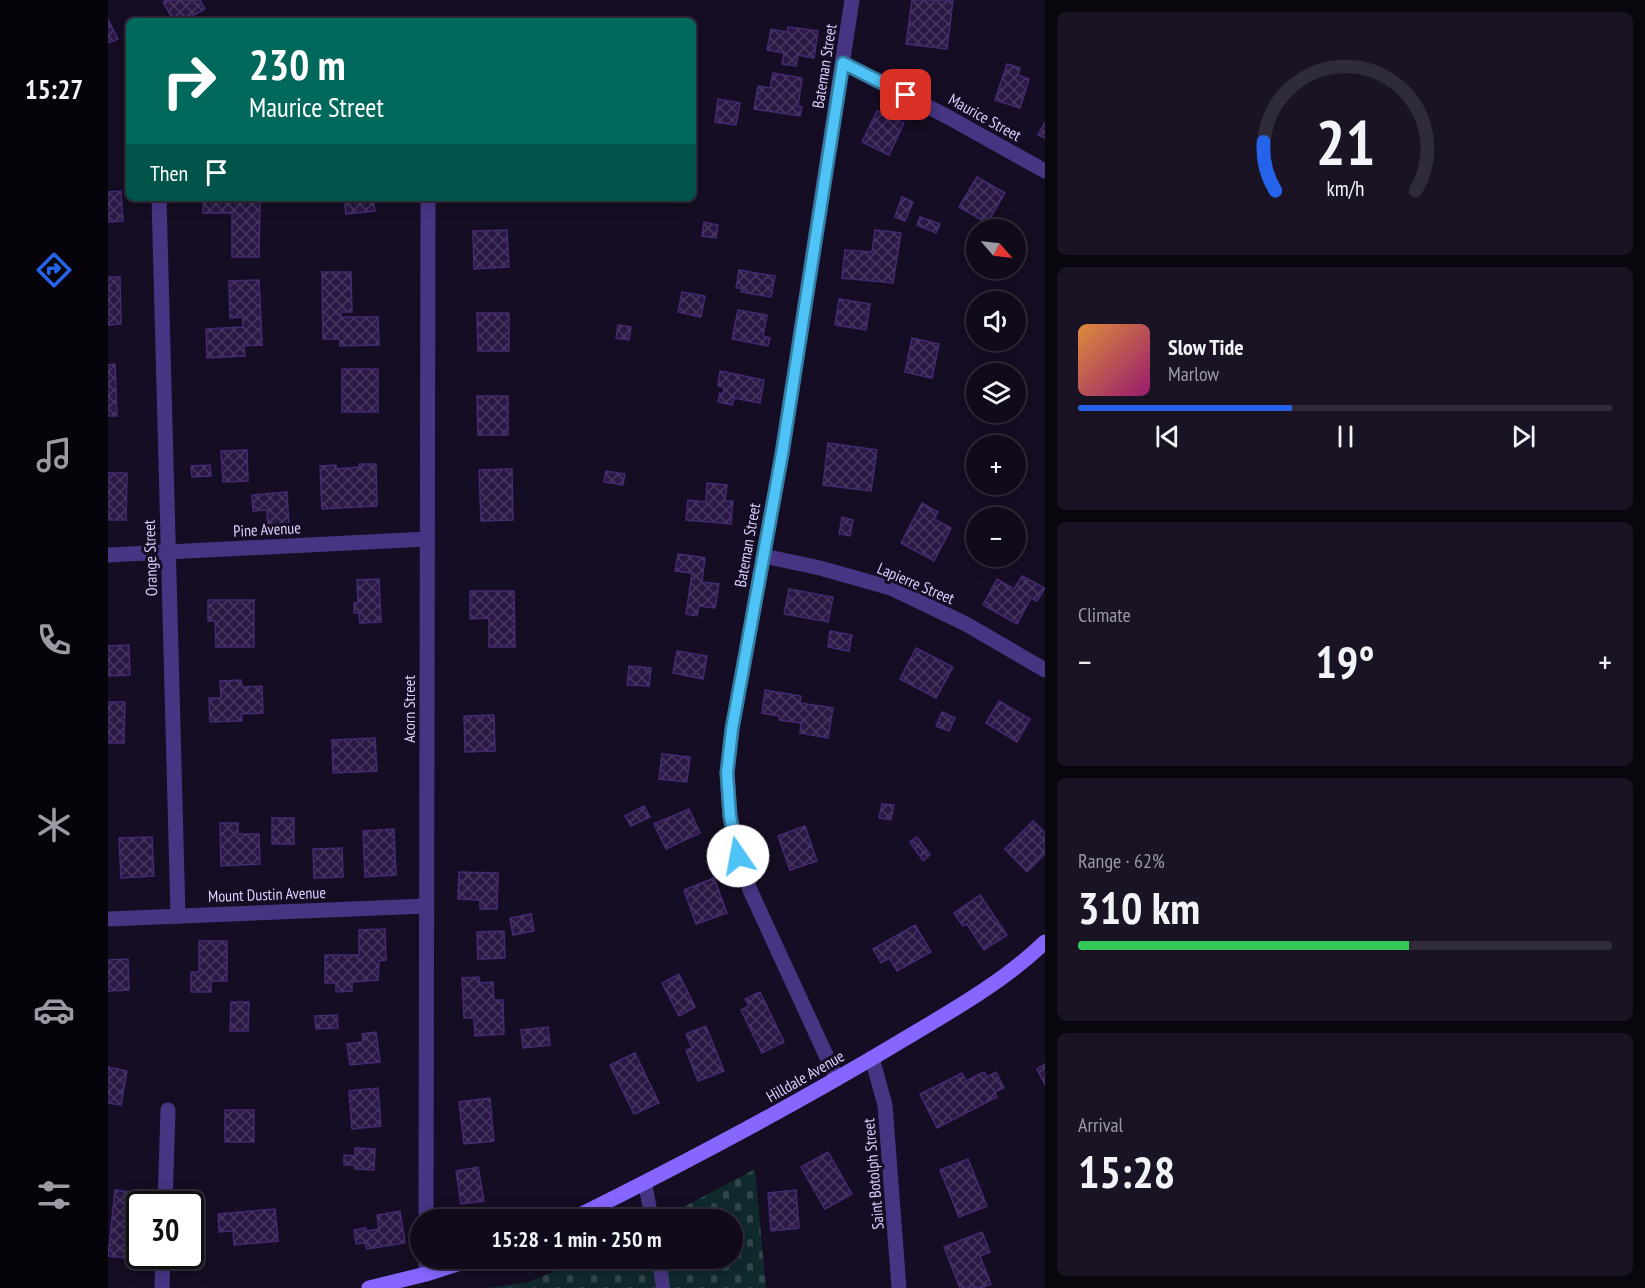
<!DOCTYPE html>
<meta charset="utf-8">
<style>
body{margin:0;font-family:"PT Sans Narrow",sans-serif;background:#191323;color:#f1f3f6;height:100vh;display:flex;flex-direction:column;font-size:22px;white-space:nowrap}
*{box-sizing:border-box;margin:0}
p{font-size:20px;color:#9c9aa2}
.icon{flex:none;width:33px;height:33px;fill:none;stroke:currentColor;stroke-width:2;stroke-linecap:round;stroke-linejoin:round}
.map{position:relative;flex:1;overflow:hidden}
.panel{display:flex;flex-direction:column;gap:12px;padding:12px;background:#09060e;width:600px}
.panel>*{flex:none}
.banner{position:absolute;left:18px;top:18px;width:570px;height:183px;border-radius:9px;box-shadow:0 3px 15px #0003,0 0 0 2px #302b39;background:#00695c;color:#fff;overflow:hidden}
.needle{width:39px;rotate:118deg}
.controls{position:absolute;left:858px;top:219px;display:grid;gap:12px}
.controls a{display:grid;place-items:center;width:60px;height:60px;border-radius:50%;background:#100a1a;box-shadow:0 3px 15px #0003,0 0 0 2px #302b39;font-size:30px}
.speed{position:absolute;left:18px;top:1191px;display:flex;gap:12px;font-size:30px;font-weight:700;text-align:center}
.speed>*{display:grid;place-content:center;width:78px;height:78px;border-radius:50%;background:#100a1a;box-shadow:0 3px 15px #0003,0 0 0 2px #302b39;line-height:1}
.speed .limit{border:3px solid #111;border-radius:9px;background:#fff;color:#111}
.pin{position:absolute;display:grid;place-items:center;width:51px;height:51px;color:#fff;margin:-26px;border-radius:12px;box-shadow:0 3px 9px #0006}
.me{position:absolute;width:66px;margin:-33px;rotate:348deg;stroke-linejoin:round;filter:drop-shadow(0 0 4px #0008)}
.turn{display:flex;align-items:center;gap:21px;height:126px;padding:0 24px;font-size:27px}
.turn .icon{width:78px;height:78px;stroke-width:2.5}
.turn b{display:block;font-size:42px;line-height:51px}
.then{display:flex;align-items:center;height:57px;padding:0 24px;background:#0003;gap:12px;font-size:22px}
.big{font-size:45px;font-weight:700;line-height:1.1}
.panel .tile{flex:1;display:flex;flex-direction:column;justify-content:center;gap:9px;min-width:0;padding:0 21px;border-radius:9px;background:#191323}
.panel .dial{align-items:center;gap:0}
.dial svg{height:156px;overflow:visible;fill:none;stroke:#302b39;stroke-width:7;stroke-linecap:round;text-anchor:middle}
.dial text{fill:#f1f3f6;stroke:none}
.song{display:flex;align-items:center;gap:18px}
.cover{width:72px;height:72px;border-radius:9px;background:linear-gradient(135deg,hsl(30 70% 55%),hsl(320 70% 35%))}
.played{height:6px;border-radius:3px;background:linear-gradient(90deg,#2563eb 40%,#302b39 40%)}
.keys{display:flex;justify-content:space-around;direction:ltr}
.heat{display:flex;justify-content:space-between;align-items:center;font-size:33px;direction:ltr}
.charge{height:9px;border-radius:4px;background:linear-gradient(90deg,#34c759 62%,#302b39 0)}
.trip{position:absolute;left:302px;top:1209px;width:333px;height:60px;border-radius:30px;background:#100a1a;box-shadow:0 3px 15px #0003,0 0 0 2px #302b39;font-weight:700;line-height:60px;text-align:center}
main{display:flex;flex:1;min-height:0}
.tabs{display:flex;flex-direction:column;width:108px;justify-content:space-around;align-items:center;background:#06040a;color:#9c9aa2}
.tabs .icon{width:42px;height:42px}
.tabs .current{color:#2563eb}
.tabs b{font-size:27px;color:#f1f3f6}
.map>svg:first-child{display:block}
.cemetery{fill:url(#cemetery-stones)}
.building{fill:url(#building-cross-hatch);stroke:#452972;stroke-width:1.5}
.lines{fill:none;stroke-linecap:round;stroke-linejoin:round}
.service{stroke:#473584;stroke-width:14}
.minor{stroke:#473584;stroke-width:15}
.secondary{stroke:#8766ff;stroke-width:15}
.route-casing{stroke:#337fa1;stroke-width:15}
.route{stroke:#4fc3f7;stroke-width:10}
.labels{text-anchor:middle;stroke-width:6;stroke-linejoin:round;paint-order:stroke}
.street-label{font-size:16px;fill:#ddcfff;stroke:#150d23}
</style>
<main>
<nav class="tabs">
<b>15:27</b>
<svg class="icon current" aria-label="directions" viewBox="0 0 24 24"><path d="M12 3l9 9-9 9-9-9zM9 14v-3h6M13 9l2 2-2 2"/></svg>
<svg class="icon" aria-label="music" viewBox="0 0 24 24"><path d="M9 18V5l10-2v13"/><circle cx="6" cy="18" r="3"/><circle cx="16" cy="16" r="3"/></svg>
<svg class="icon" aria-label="phone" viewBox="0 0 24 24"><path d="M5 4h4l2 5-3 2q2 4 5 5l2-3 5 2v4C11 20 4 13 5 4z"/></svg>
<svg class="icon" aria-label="climate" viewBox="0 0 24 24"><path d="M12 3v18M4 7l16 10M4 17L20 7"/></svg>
<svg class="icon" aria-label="car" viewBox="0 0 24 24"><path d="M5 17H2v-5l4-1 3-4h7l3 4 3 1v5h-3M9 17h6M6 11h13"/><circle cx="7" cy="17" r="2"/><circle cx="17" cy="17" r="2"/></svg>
<svg class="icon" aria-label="filters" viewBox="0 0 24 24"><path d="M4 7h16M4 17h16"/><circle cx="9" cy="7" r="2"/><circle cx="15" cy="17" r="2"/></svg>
</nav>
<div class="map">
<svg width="937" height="1288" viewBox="0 0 937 1288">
<defs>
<pattern id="cemetery-stones" width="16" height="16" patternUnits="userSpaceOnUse" patternTransform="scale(1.5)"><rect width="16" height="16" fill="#0f292d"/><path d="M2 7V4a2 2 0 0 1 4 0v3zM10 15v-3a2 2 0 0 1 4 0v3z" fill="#32474c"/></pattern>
<pattern id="building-cross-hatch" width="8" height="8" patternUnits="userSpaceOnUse" patternTransform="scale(1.5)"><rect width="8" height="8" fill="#2a1845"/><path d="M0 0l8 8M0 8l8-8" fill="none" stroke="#483961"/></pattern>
</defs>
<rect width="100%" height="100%" fill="#150d23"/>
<polygon class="cemetery" points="647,1169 658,1288 380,1288 420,1282 477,1259 624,1258 624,1220 553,1219"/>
<g class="building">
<polygon points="58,0 92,0 97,9 75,21 66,21 55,2"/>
<polygon points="804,0 845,0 839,49 798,44"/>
<polygon points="0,19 10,39 0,43"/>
<polygon points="680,27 710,31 706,58 690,55 688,66 674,64 676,53 659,50 663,29 679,32"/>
<polygon points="899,64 912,68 910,75 921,79 912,108 887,100"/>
<polygon points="665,73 694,78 690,106 694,107 692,116 646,109 650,86 662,88"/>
<polygon points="610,99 632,103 628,125 607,122"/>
<polygon points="769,111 796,123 781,155 754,142"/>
<polygon points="937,122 937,138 930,135"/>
<polygon points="869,177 897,193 879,223 851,207"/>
<polygon points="13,191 15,221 0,222 0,192"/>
<polygon points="794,197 805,202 797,221 787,217"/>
<polygon points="96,198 152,198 151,257 124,257 124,213 95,213"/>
<polygon points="236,198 265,198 267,211 238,214"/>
<polygon points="812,217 832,224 828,233 809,225"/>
<polygon points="596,222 610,225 608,238 594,236"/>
<polygon points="399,230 401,267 366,269 365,231"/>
<polygon points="767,230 793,233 785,283 734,278 737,250 764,252"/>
<polygon points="631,270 667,276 663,297 633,292 634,288 628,288"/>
<polygon points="214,272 243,272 244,312 233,312 233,317 270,317 271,345 232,346 232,339 215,339"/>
<polygon points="0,277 12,277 13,324 0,325"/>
<polygon points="151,280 154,345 136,346 137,356 99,358 98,329 135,327 135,317 122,318 121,281"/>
<polygon points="574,292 597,296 593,317 570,312"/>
<polygon points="731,299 762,304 758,330 727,325"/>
<polygon points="630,310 659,315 655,336 662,338 660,346 624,339"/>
<polygon points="369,313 401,313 401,351 370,351"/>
<polygon points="510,325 523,327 521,340 508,338"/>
<polygon points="804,338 831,344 824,378 797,372"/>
<polygon points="7,364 9,416 0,416 0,365"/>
<rect x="234" y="369" width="36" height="43"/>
<polygon points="612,371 656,380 652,403 626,398 624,405 610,402 612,393 615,394 616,387 610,386"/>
<polygon points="369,396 400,396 400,435 370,435"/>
<polygon points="720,443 769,450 763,491 715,485"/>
<polygon points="139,450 140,481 115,482 113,451"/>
<polygon points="251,464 268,464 269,506 214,509 212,466 228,465 228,469 251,467"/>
<polygon points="102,465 103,476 84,477 83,466"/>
<polygon points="404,469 405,520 373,521 371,470"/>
<polygon points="498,471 517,474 515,485 496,482"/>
<polygon points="0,473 19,473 18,520 0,520"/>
<polygon points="599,483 619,485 617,501 625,501 623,524 578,520 580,500 598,502"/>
<polygon points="179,492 181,525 160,527 159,510 145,511 144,495"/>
<polygon points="814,503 830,512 826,519 843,528 826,561 793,543"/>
<polygon points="734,517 745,520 742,536 731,534"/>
<polygon points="570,554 597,558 594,582 611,584 607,608 591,606 589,616 578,614 584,573 567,571"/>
<polygon points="914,576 937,588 929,601 923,598 909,624 875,605 889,579 906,589"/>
<polygon points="271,579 273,622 252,623 251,613 246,613 246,603 250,603 249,580"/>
<polygon points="681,589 725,597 720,622 676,614"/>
<polygon points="362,591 406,591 407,647 381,647 381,618 362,619"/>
<polygon points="100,600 146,600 146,647 108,647 107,621 100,621"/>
<polygon points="722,631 744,635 741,651 720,647"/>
<polygon points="21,645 22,675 0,676 0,646"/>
<polygon points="808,648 845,667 828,698 792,679"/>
<polygon points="569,651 599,656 595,679 565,673"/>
<polygon points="521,666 543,668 541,686 519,685"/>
<polygon points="133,680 134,687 154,686 155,713 133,714 134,721 102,722 101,698 113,698 112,681"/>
<polygon points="657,690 693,696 692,703 725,708 720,738 692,733 693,723 671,720 671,716 654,713"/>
<polygon points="891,701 922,719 909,742 878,723"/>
<polygon points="0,702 17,702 16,743 0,743"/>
<polygon points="834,712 847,718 841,731 828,726"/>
<polygon points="386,715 387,751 357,752 356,716"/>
<polygon points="267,738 269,771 225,773 224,740"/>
<polygon points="554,754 582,757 579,782 551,779"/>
<polygon points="774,804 786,805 783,820 771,818"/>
<polygon points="536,806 542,817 523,826 517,816"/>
<polygon points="581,809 592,833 558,849 546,824"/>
<rect x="164" y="818" width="22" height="26"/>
<polygon points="925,821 937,833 937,854 919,872 897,849"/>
<polygon points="112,823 130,823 130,834 151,834 152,864 113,866"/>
<polygon points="697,826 709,861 682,870 670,836"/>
<polygon points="286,829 288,875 257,877 255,831"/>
<polygon points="44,837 46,876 13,878 11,838"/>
<polygon points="809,837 822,855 815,861 802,842"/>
<polygon points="234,848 235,877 206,878 205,849"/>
<polygon points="351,872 390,873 389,909 372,909 372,900 350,899"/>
<polygon points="606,878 619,913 588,924 576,890"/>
<polygon points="872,895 899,935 876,950 859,924 855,926 846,913"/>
<polygon points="423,914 426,931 405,935 402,918"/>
<polygon points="807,925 823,952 789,971 781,958 773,963 765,949"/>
<polygon points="277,929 278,960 271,961 270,980 244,982 244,991 228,992 228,983 217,983 217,955 251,955 251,930"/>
<polygon points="396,931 397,958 370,959 369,932"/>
<polygon points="91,941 119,941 119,981 103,981 103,992 83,992 83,972 91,972"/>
<polygon points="20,959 21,990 0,991 0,960"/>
<polygon points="571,974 587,1007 571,1016 554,983"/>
<polygon points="371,977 372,983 385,982 386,1000 395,1000 396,1034 367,1036 366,1018 356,1018 354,978"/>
<polygon points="652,992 676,1042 654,1053 633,1010 641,1006 637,999"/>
<polygon points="123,1002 141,1002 140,1031 122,1031"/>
<polygon points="229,1015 230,1028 208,1029 207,1016"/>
<polygon points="598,1026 616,1071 590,1081 578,1050 584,1048 578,1034"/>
<polygon points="440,1027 442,1045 415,1048 413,1030"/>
<polygon points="268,1032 272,1062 242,1065 239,1044 255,1042 254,1034"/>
<polygon points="527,1053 551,1103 526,1114 502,1065"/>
<polygon points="937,1064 937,1085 929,1069"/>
<polygon points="0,1067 19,1071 13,1105 0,1103"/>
<polygon points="876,1072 879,1077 888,1072 896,1088 887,1092 889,1097 829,1128 812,1094 854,1073 858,1081"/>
<polygon points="270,1088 273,1126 244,1129 241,1091"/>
<polygon points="382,1098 386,1141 356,1144 351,1102"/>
<rect x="117" y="1110" width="29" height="32"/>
<polygon points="247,1148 267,1149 266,1170 247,1169 247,1165 236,1165 236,1155 247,1156"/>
<polygon points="720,1152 744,1194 717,1209 693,1167"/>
<polygon points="860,1159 879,1206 851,1217 832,1170"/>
<polygon points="370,1167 376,1201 353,1204 348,1171"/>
<polygon points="7,1190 28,1193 27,1204 32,1204 24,1259 0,1256"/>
<polygon points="688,1190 691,1228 663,1231 660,1193"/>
<polygon points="167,1209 170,1241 126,1245 125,1231 111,1232 110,1214"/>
<polygon points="292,1211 297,1243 259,1249 257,1243 248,1244 246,1230 258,1228 258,1231 271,1229 269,1215"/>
<polygon points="874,1232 882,1252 872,1256 883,1284 874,1288 852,1288 836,1247"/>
</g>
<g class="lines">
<g class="service">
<polyline points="537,1183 544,1220"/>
<polyline points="551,1258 555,1288"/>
</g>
<g class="minor">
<polyline points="735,63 840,117 937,171"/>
<polyline points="51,198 70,916"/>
<polyline points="0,555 319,539"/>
<polyline points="656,556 712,568 783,588 858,624 937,670"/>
<polyline points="0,919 318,906"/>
<polyline points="764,1058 777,1105 791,1288"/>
<polyline points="729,1079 642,890 630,856 622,816 619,773 624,729 674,454 744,0"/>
<polyline points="57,1204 60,1110"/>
<polyline points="318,1220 320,198"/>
<polyline points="318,1274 318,1258"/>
<polyline points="54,1288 55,1256"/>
</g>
<g class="secondary">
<path d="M462 1220C571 1166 679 1109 783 1047 836 1015 892 985 937 942"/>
<polyline points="261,1288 318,1274 368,1258"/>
</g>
</g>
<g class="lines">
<defs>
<polyline id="route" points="630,856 622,816 619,773 624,729 674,454 735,63 798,95"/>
</defs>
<use href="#route" class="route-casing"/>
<use href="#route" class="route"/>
</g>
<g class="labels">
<g class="street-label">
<text transform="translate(716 66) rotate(-81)" y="6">Bateman Street</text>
<text transform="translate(877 117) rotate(29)" y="6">Maurice Street</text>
<text transform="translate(159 529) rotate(-3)" y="6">Pine Avenue</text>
<text transform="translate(639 545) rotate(-80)" y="6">Bateman Street</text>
<text transform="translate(42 558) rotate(-92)" y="6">Orange Street</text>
<text transform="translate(808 583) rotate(23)" y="6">Lapierre Street</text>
<text transform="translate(301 709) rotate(-90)" y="6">Acorn Street</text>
<text transform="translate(159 894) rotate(-2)" y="6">Mount Dustin Avenue</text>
<text transform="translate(697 1076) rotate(-30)" y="6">Hilldale Avenue</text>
<text transform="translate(765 1174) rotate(-95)" y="6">Saint Botolph Street</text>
</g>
</g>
</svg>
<div class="controls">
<a><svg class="needle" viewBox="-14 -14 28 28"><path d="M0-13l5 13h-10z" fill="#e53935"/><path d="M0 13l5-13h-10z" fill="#9c9aa2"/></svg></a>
<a><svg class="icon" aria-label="sound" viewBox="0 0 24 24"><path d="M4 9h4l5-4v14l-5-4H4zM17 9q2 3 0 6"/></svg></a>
<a><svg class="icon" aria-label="layers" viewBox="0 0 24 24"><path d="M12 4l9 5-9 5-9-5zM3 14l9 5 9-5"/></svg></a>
<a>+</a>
<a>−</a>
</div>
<div class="speed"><div class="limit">30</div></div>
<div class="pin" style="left:798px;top:95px;background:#d93025"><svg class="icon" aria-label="arrive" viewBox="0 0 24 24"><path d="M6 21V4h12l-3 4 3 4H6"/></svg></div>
<svg class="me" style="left:630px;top:856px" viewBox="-20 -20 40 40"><circle r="19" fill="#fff"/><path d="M0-13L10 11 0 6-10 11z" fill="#4fc3f7"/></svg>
<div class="trip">15:28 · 1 min · 250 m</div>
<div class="banner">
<div class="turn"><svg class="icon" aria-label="right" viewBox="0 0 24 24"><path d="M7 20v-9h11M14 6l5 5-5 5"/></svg><div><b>230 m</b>Maurice Street</div></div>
<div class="then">Then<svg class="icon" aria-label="arrive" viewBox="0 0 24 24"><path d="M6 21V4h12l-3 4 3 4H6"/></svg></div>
</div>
</div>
<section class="panel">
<div class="tile dial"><svg viewBox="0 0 100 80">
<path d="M14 69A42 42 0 1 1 86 69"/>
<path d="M14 69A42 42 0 0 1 8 44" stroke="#2563eb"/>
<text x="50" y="56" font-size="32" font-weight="700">21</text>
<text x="50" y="72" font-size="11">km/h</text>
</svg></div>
<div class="tile">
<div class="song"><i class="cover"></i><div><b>Slow Tide</b><p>Marlow</p></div></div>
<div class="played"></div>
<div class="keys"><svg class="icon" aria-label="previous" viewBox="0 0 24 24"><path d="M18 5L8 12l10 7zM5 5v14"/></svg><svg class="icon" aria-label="pause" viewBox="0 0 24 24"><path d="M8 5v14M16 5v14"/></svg><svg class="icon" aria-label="next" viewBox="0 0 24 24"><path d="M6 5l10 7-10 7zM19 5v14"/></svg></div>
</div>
<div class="tile"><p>Climate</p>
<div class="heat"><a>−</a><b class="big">19°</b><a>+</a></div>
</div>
<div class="tile"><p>Range · 62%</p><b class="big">310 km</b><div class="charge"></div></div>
<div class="tile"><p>Arrival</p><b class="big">15:28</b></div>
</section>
</main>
